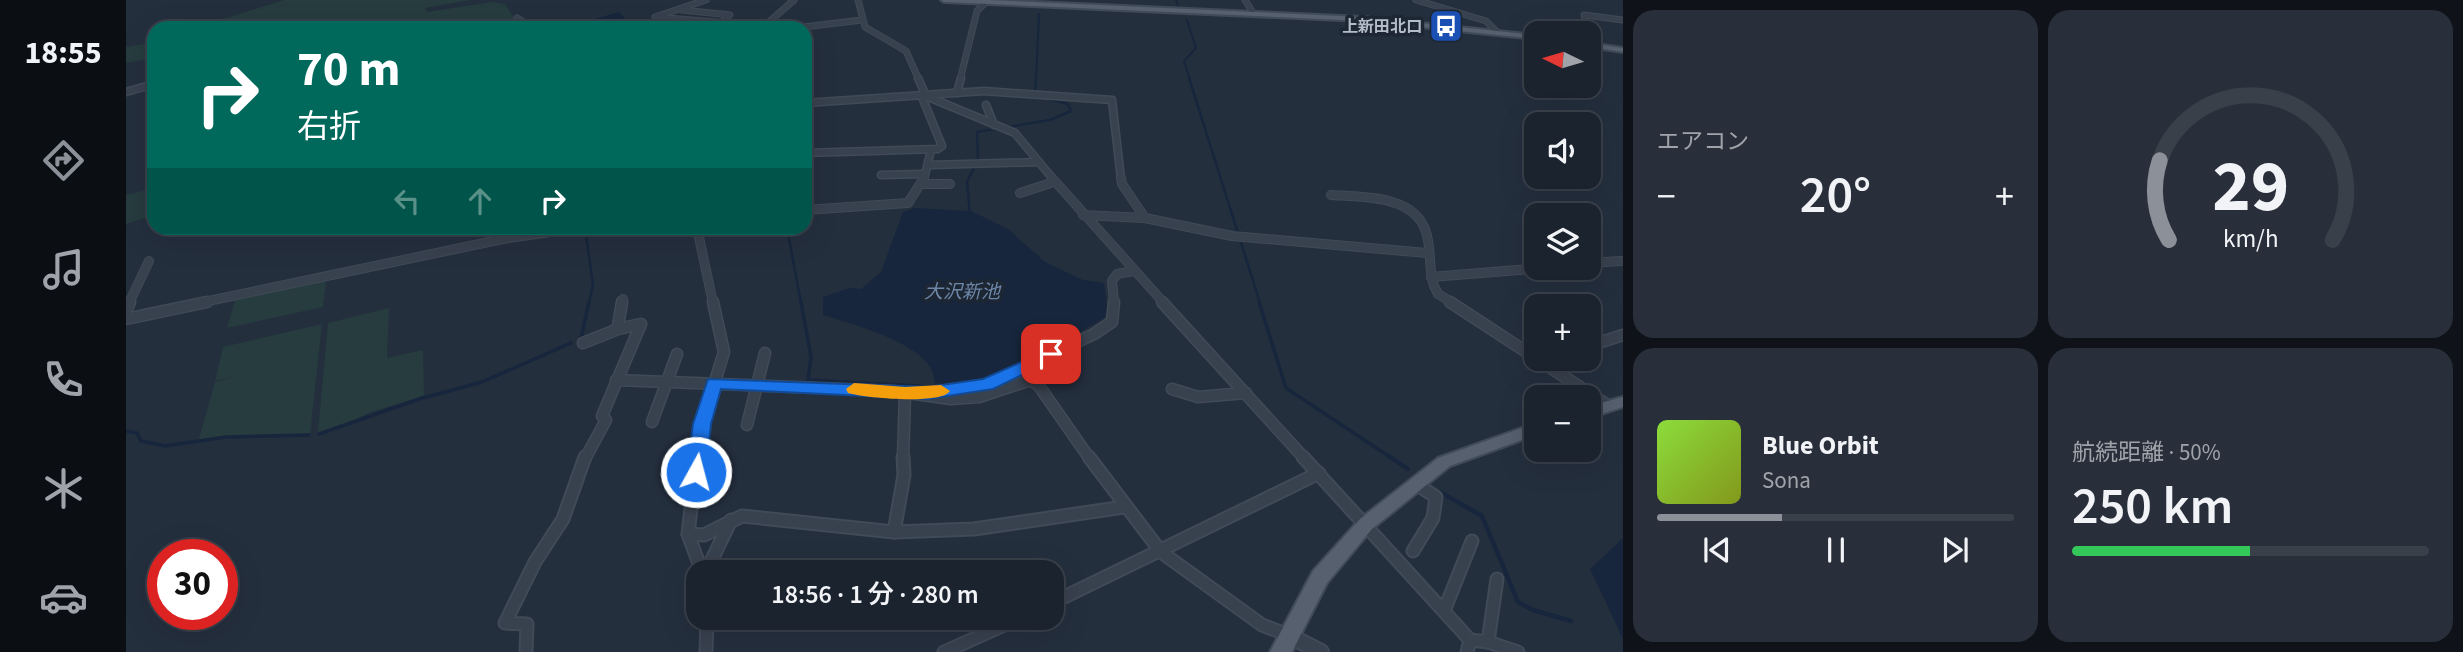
<!DOCTYPE html>
<html lang="ja">
<meta charset="utf-8">
<style>
body{margin:0;font-family:"Source Sans 3","Noto Sans JP",sans-serif;background:#282f3a;color:#f1f3f6;height:100vh;display:flex;flex-direction:column;font-size:26px;white-space:nowrap}
*{box-sizing:border-box;margin:0}
p{font-size:23px;color:#a0a4aa}
.icon{flex:none;width:38px;height:38px;fill:none;stroke:currentColor;stroke-width:2;stroke-linecap:round;stroke-linejoin:round}
.map{position:relative;flex:1;overflow:hidden}
.details{display:flex;flex-direction:column;gap:10px;padding:10px;background:#0f1319;width:840px}
.details>*{flex:none}
.banner{position:absolute;left:21px;top:21px;width:665px;height:214px;border-radius:21px;box-shadow:0 7px 28px #0002,0 0 0 2px #39404a;background:#00695c;color:#fff;overflow:hidden}
.needle{width:46px;rotate:275deg}
.buttons{position:absolute;left:1398px;top:21px;display:grid;gap:14px}
.buttons a{display:grid;place-items:center;width:77px;height:77px;border-radius:14px;background:#1b232e;box-shadow:0 7px 28px #0002,0 0 0 2px #39404a;font-size:35px}
.speed{position:absolute;left:21px;top:539px;display:flex;gap:14px;font-size:35px;font-weight:700;text-align:center}
.speed>*{display:grid;place-content:center;width:91px;height:91px;border-radius:50%;background:#1b232e;box-shadow:0 7px 28px #0002,0 0 0 2px #39404a;line-height:1}
.speed .limit{border:10px solid #d22;background:#fff;color:#111}
.pin{position:absolute;display:grid;place-items:center;width:60px;height:60px;color:#fff;margin:-30px;border-radius:14px;box-shadow:0 4px 10px #0006}
.me{position:absolute;width:77px;margin:-38px;rotate:7deg;stroke-linejoin:round;filter:drop-shadow(0 0 5px #0008)}
.turn{display:flex;align-items:center;gap:24px;height:147px;padding:0 35px;font-size:32px}
.turn .icon{width:91px;height:91px;stroke-width:2.5}
.turn b{display:block;font-size:49px;line-height:60px}
.lanes{display:flex;align-items:center;height:66px;padding:0 35px;background:#0003;justify-content:center;gap:35px;direction:ltr}
.lanes .off{opacity:.35}
.big{font-size:52px;font-weight:600;line-height:1.1}
.details .tile{flex:1;display:flex;flex-direction:column;justify-content:center;gap:10px;min-width:0;padding:0 24px;border-radius:21px;background:#282f3a}
.details .dial{align-items:center;gap:0}
.dial svg{height:182px;overflow:visible;fill:none;stroke:#39404a;stroke-width:7;stroke-linecap:round;text-anchor:middle}
.dial text{fill:#f1f3f6;stroke:none}
.song{display:flex;align-items:center;gap:21px}
.cover{width:84px;height:84px;border-radius:10px;background:linear-gradient(135deg,hsl(90 70% 55%),hsl(70 70% 35%))}
.played{height:7px;border-radius:4px;background:linear-gradient(90deg,#8c9099 35%,#39404a 35%)}
.keys{display:flex;justify-content:space-around;direction:ltr}
.heat{display:flex;justify-content:space-between;align-items:center;font-size:38px;direction:ltr}
.charge{height:10px;border-radius:5px;background:linear-gradient(90deg,#34c759 50%,#39404a 0)}
.details .tiles{flex:1;display:grid;gap:10px;grid-template-columns:repeat(2,1fr)}
.trip{position:absolute;left:560px;top:560px;width:378px;height:70px;border-radius:21px;background:#1b232e;box-shadow:0 7px 28px #0002,0 0 0 2px #39404a;font-weight:600;line-height:70px;text-align:center}
main{display:flex;flex:1;min-height:0}
.tab-bar{display:flex;flex-direction:column;width:126px;justify-content:space-around;align-items:center;background:#0b0e12;color:#a0a4aa}
.tab-bar .icon{width:49px;height:49px}
.tab-bar .on{color:#8c9099}
.tab-bar b{font-size:32px;color:#f1f3f6}
.map>svg:first-child{display:block}
.green{fill:#263c3f}
.water{fill:#17263c}
.lines{fill:none;stroke-linecap:round;stroke-linejoin:round}
.stream-far3{stroke:#17263c;stroke-width:2}
.stream-far2{stroke:#17263c;stroke-width:2.5}
.stream-far1{stroke:#17263c;stroke-width:3.5}
.stream{stroke:#17263c;stroke-width:4.5}
.minor-far4-casing{stroke:#414a57;stroke-width:7}
.minor-far3-casing{stroke:#414a57;stroke-width:9}
.minor-far2-casing{stroke:#414a57;stroke-width:10}
.minor-far1-casing{stroke:#414a57;stroke-width:13}
.minor-casing{stroke:#414a57;stroke-width:15}
.tertiary-casing{stroke:#414a57;stroke-width:18}
.primary-casing{stroke:#414a57;stroke-width:4}
.minor-far4{stroke:#38414e;stroke-width:5}
.minor-far3{stroke:#38414e;stroke-width:6}
.minor-far2{stroke:#38414e;stroke-width:8}
.minor-far1{stroke:#38414e;stroke-width:10}
.minor{stroke:#38414e;stroke-width:11}
.tertiary{stroke:#38414e;stroke-width:14}
.primary{fill:#56606e;fill-rule:evenodd}
.route{fill:#1a73e8;stroke:#114b97;stroke-width:2}
.slow{fill:#f59e0b}
.labels{text-anchor:middle;stroke-width:7;stroke-linejoin:round;paint-order:stroke}
.far-poi-label{font-size:16px;font-weight:bold;fill:#b4bcc9;stroke:#1d2633;text-anchor:end}
.water-label{font-size:19px;font-style:italic;fill:#6d86a8;stroke:#1d2633}
</style>
<main>
<nav class="tab-bar">
<b>18:55</b>
<svg class="icon on" aria-label="directions" viewBox="0 0 24 24"><path d="M12 3l9 9-9 9-9-9zM9 14v-3h6M13 9l2 2-2 2"/></svg>
<svg class="icon" aria-label="music" viewBox="0 0 24 24"><path d="M9 18V5l10-2v13"/><circle cx="6" cy="18" r="3"/><circle cx="16" cy="16" r="3"/></svg>
<svg class="icon" aria-label="phone" viewBox="0 0 24 24"><path d="M5 4h4l2 5-3 2q2 4 5 5l2-3 5 2v4C11 20 4 13 5 4z"/></svg>
<svg class="icon" aria-label="climate" viewBox="0 0 24 24"><path d="M12 3v18M4 7l16 10M4 17L20 7"/></svg>
<svg class="icon" aria-label="car" viewBox="0 0 24 24"><path d="M5 17H2v-5l4-1 3-4h7l3 4 3 1v5h-3M9 17h6M6 11h13"/><circle cx="7" cy="17" r="2"/><circle cx="17" cy="17" r="2"/></svg>
</nav>
<div class="map">
<svg width="1497" height="652" viewBox="0 0 1497 652">
<rect width="100%" height="100%" fill="#242f3e"/>
<g class="green">
<polygon points="158,0 344,0 299,8 301,12 366,2 379,4 395,28 68,28"/>
<polygon points="28,42 28,58 0,63 0,47"/>
<polygon points="28,188 28,215 0,224 0,195"/>
<polygon points="200,281 197,307 101,328 109,300"/>
<polygon points="263,308 261,358 297,350 298,396 245,412 199,434 192,432 202,323"/>
<polygon points="196,324 184,434 73,439 89,382 112,376 89,381 97,347"/>
</g>
<g class="water">
<polygon points="493,12 505,25 523,28 437,28"/>
<path d="M789 208 845 211 882 229 919 262 957 280 978 283 981 307 979 317C935 344 860 391 808 383 813 346 725 324 697 315V297L723 288 735 289 755 272 777 212Z"/>
<polygon points="1497,538 1497,639 1464,569"/>
</g>
<g class="lines">
<g class="stream-far3">
<polyline points="1050,0 1053,8"/>
<polyline points="1061,20 1070,48 1058,61 1064,80"/>
<polyline points="910,80 913,14"/>
</g>
<g class="stream-far2">
<polyline points="1063,78 1134,303"/>
<polyline points="909,93 910,78"/>
<polyline points="852,161 851,132 924,120 945,111 942,104 919,98"/>
<polyline points="844,214 841,182 849,166"/>
<polyline points="459,228 467,284 463,303"/>
<polyline points="661,228 675,303"/>
</g>
<g class="stream-far1">
<polyline points="675,302 685,357 682,380 793,386"/>
<polyline points="1133,302 1160,388 1267,459"/>
<polyline points="455,338 463,302"/>
<polyline points="301,397 356,382 445,343"/>
<polyline points="0,431 11,433 15,441 39,446 100,437 183,435"/>
<polyline points="193,434 299,397"/>
</g>
<g class="stream">
<polyline points="1264,457 1282,469"/>
<polyline points="1314,492 1356,516 1392,602 1407,610 1445,621"/>
</g>
<defs>
<g id="minor-far4">
<polyline points="580,0 529,17 638,26"/>
<polyline points="732,0 739,27 780,51 793,80"/>
<polyline points="1119,0 1127,13"/>
<polyline points="1290,0 1360,21 1371,32"/>
<polyline points="556,10 604,15 595,23"/>
<polyline points="391,18 399,23 398,28"/>
<polyline points="636,28 668,0"/>
<polyline points="669,28 736,20"/>
<polyline points="1462,33 1458,15 1497,20"/>
<polyline points="834,80 851,11 858,4"/>
</g>
<g id="minor-far3">
<polyline points="792,78 800,96 889,133 927,179"/>
<polyline points="0,92 28,84"/>
<polyline points="831,93 835,78"/>
<polyline points="679,103 858,91 986,100 995,179"/>
<polyline points="860,105 868,125"/>
<polyline points="679,153 812,149 816,146 796,97"/>
<polyline points="804,165 913,162"/>
<polyline points="755,175 798,174"/>
<polyline points="798,179 805,150"/>
</g>
<g id="minor-far2">
<polyline points="926,178 1038,303"/>
<polyline points="995,178 996,184 1019,218 1106,236 1301,253"/>
<polyline points="797,184 824,184"/>
<polyline points="894,193 928,182"/>
<path d="M1205 195C1237 197 1289 195 1300 232 1306 250 1302 269 1308 286L1312 294 1327 303"/>
<polyline points="679,210 782,203 798,178"/>
<polyline points="957,215 1019,218"/>
<polyline points="571,228 587,303"/>
<polyline points="1463,263 1495,261"/>
<polyline points="1305,277 1417,268"/>
<polyline points="3,303 23,261"/>
<polyline points="73,303 377,239 452,228"/>
<polyline points="496,303 497,299"/>
<polyline points="988,303 986,281 991,274 1008,271"/>
</g>
<g id="minor-far1">
<polyline points="1036,302 1179,459"/>
<polyline points="1324,302 1483,406"/>
<polyline points="0,311 4,302"/>
<polyline points="0,319 81,302"/>
<polyline points="492,326 496,302"/>
<polyline points="457,343 492,329 515,324 476,416"/>
<polyline points="1463,346 1497,335"/>
<polyline points="1419,366 1435,359"/>
<polyline points="490,380 768,391 825,399 853,397 905,380 913,386 964,459"/>
<polyline points="1046,389 1072,397 1120,393"/>
<polyline points="802,393 861,385 968,334 986,322 988,302"/>
<polyline points="526,422 551,354"/>
<polyline points="621,425 639,353"/>
<polyline points="459,459 480,420"/>
<polyline points="571,459 576,424 598,352 587,302"/>
<polyline points="777,459 779,393 784,393"/>
</g>
<g id="minor">
<polyline points="571,457 562,534 576,572"/>
<polyline points="963,457 1035,552 1136,625 1162,635"/>
<polyline points="1177,457 1344,640 1341,652"/>
<polyline points="768,532 778,475 777,457"/>
<polyline points="562,534 578,535 616,516 768,532 848,529 998,507"/>
<polyline points="1287,551 1307,518 1310,497 1290,484"/>
<polyline points="580,572 605,520"/>
<polyline points="926,603 1193,473"/>
<polyline points="1318,611 1346,541"/>
<polyline points="1344,640 1362,642 1371,579"/>
<polyline points="1362,642 1392,652"/>
<polyline points="400,652 401,624 379,623 409,562 437,519 459,457"/>
<polyline points="580,652 581,618"/>
<polyline points="818,652 894,618"/>
</g>
<polyline id="tertiary" points="1162,635 1195,652"/>
<g id="primary">
<polygon points="815,0 864,0 1237,17 1410,35 1410,39 1237,21 818,2"/>
<polygon points="1463,43 1497,48 1497,52 1463,47"/>
<polygon points="1497,397 1497,407 1463,418 1463,406"/>
<polygon points="1410,423 1410,435 1324,466 1246,529 1201,583 1166,652 1144,652 1187,571 1234,519 1312,458"/>
</g>
</defs>
<use href="#minor-far4" class="minor-far4-casing"/>
<use href="#minor-far3" class="minor-far3-casing"/>
<use href="#minor-far2" class="minor-far2-casing"/>
<use href="#minor-far1" class="minor-far1-casing"/>
<use href="#minor" class="minor-casing"/>
<use href="#tertiary" class="tertiary-casing"/>
<use href="#primary" class="primary-casing"/>
<use href="#minor-far4" class="minor-far4"/>
<use href="#minor-far3" class="minor-far3"/>
<use href="#minor-far2" class="minor-far2"/>
<use href="#minor-far1" class="minor-far1"/>
<use href="#minor" class="minor"/>
<use href="#tertiary" class="tertiary"/>
<use href="#primary" class="primary"/>
</g>
<polygon class="route" points="925,349 931,350 931,358 867,389 802,399 595,389 585,424 580,472 570,480 561,472 567,424 582,379 802,387 857,379"/>
<path class="slow" d="M728 383 779 387 815 385 824 391C815 405 739 398 722 393L720 389Z"/>
<defs>
<symbol id="bus-square" viewBox="-11 -11 22 22"><rect x="-9" y="-9" width="18" height="18" rx="4" fill="#1a4fb4" stroke="#1d2633"/><path d="M-5-6H5V4H4V6H2V4H-2V6H-4V4H-5ZM-3.5-4V0h7V-4ZM-3.5 1.2v1.5H-2V1.2ZM2 1.2v1.5H3.5V1.2Z" fill="#fff"/></symbol>
</defs>
<g fill-rule="evenodd">
<use href="#bus-square" x="1301" y="7" width="38" height="38"/>
</g>
<g class="labels">
<g class="far-poi-label">
<text x="1296" y="32">上新田北口</text>
</g>
<g class="water-label">
<text x="836" y="298">大沢新池</text>
</g>
</g>
</svg>
<div class="buttons">
<a><svg class="needle" viewBox="-14 -14 28 28"><path d="M0-13l5 13h-10z" fill="#e53935"/><path d="M0 13l5-13h-10z" fill="#a0a4aa"/></svg></a>
<a><svg class="icon" aria-label="sound" viewBox="0 0 24 24"><path d="M4 9h4l5-4v14l-5-4H4zM17 9q2 3 0 6"/></svg></a>
<a><svg class="icon" aria-label="layers" viewBox="0 0 24 24"><path d="M12 4l9 5-9 5-9-5zM3 14l9 5 9-5"/></svg></a>
<a>+</a>
<a>−</a>
</div>
<div class="speed"><div class="limit">30</div></div>
<div class="pin" style="left:925px;top:354px;background:#d93025"><svg class="icon" aria-label="arrive" viewBox="0 0 24 24"><path d="M6 21V4h12l-3 4 3 4H6"/></svg></div>
<svg class="me" style="left:570px;top:472px" viewBox="-20 -20 40 40"><circle r="17" fill="#1a73e8" stroke="#fff" stroke-width="3"/><path d="M0-11L8 9 0 5-8 9z" fill="#fff"/></svg>
<div class="trip">18:56 · 1 分 · 280 m</div>
<div class="banner">
<div class="turn"><svg class="icon" aria-label="right" viewBox="0 0 24 24"><path d="M7 20v-9h11M14 6l5 5-5 5"/></svg><div><b>70 m</b>右折</div></div>
<div class="lanes"><svg class="icon off" aria-label="left" viewBox="0 0 24 24"><path d="M17 20v-9H6M10 6l-5 5 5 5"/></svg><svg class="icon off" aria-label="ahead" viewBox="0 0 24 24"><path d="M12 20V5M6 11l6-6 6 6"/></svg><svg class="icon" aria-label="right" viewBox="0 0 24 24"><path d="M7 20v-9h11M14 6l5 5-5 5"/></svg></div>
</div>
</div>
<section class="details">
<div class="tiles">
<div class="tile"><p>エアコン</p>
<div class="heat"><a>−</a><b class="big">20°</b><a>+</a></div>
</div>
<div class="tile dial"><svg viewBox="0 0 100 80">
<path d="M14 69A42 42 0 1 1 86 69"/>
<path d="M14 69A42 42 0 0 1 10 34" stroke="#8c9099"/>
<text x="50" y="56" font-size="32" font-weight="700">29</text>
<text x="50" y="72" font-size="11">km/h</text>
</svg></div>
<div class="tile">
<div class="song"><i class="cover"></i><div><b>Blue Orbit</b><p>Sona</p></div></div>
<div class="played"></div>
<div class="keys"><svg class="icon" aria-label="previous" viewBox="0 0 24 24"><path d="M18 5L8 12l10 7zM5 5v14"/></svg><svg class="icon" aria-label="pause" viewBox="0 0 24 24"><path d="M8 5v14M16 5v14"/></svg><svg class="icon" aria-label="next" viewBox="0 0 24 24"><path d="M6 5l10 7-10 7zM19 5v14"/></svg></div>
</div>
<div class="tile"><p>航続距離 · 50%</p><b class="big">250 km</b><div class="charge"></div></div>
</div>
</section>
</main>
